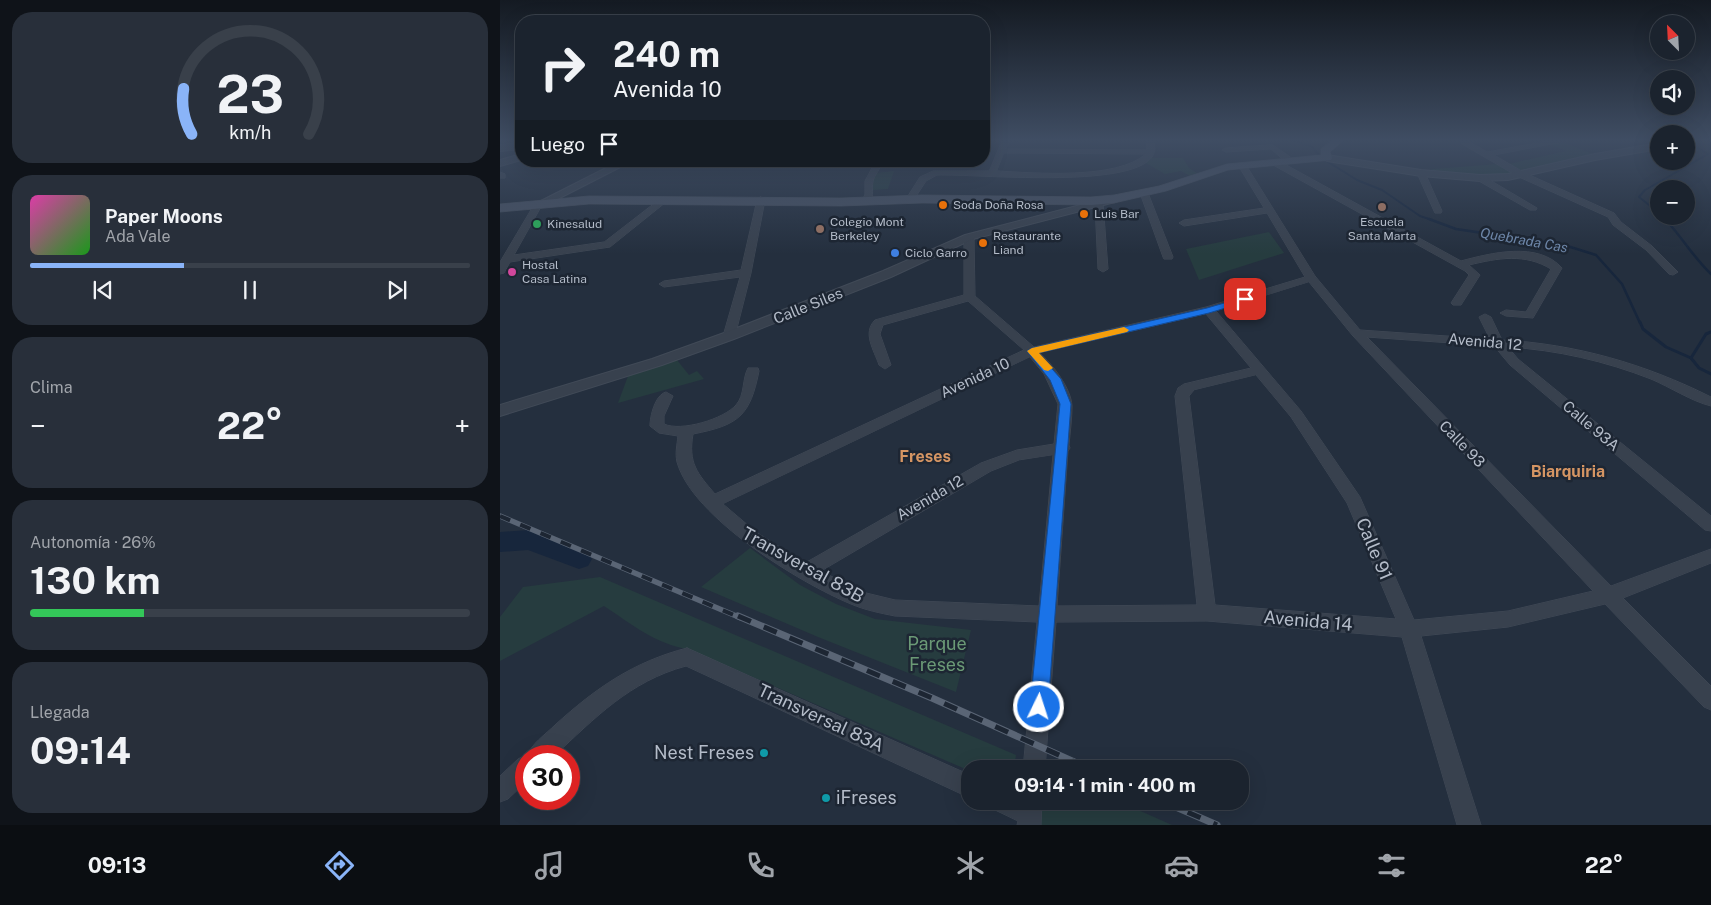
<!DOCTYPE html>
<html lang="es">
<meta charset="utf-8">
<style>
body{margin:0;font-family:"Public Sans",sans-serif;background:#282f3a;color:#f1f3f6;height:100vh;display:flex;flex-direction:column;font-size:19px;white-space:nowrap}
*{box-sizing:border-box;margin:0}
p{font-size:16px;color:#a0a4aa}
.icon{flex:none;width:28px;height:28px;fill:none;stroke:currentColor;stroke-width:2;stroke-linecap:round;stroke-linejoin:round}
.map{position:relative;flex:1;overflow:hidden}
.details{display:flex;flex-direction:column;gap:12px;padding:12px;background:#0f1319;width:500px}
.details>*{flex:none}
.top-card{position:absolute;left:15px;top:15px;width:475px;height:152px;border-radius:20px;box-shadow:0 5px 20px #0002,0 0 0 1px #39404a;background:#1b232e;color:#f1f3f6;overflow:hidden}
.needle{width:32px;rotate:336deg}
.fabs{position:absolute;left:1150px;top:15px;display:grid;gap:10px}
.fabs a{display:grid;place-items:center;width:45px;height:45px;border-radius:50%;background:#1b232e;box-shadow:0 5px 20px #0002,0 0 0 1px #39404a;font-size:25px}
.speed{position:absolute;left:15px;top:745px;display:flex;gap:10px;font-size:25px;font-weight:700;text-align:center}
.speed>*{display:grid;place-content:center;width:65px;height:65px;border-radius:50%;background:#1b232e;box-shadow:0 5px 20px #0002,0 0 0 1px #39404a;line-height:1}
.speed .limit{border:8px solid #d22;background:#fff;color:#111}
.pin{position:absolute;display:grid;place-items:center;width:42px;height:42px;color:#fff;margin:-21px;border-radius:10px;box-shadow:0 2px 8px #0006}
.me{position:absolute;width:55px;margin:-28px;rotate:4deg;stroke-linejoin:round;filter:drop-shadow(0 0 4px #0008)}
.turn{display:flex;align-items:center;gap:18px;height:105px;padding:0 15px;font-size:22px}
.turn .icon{width:65px;height:65px;stroke-width:2.5}
.turn b{display:block;font-size:35px;line-height:42px}
.then{display:flex;align-items:center;height:48px;padding:0 15px;background:#0003;gap:10px;font-size:19px}
.big{font-size:38px;font-weight:700;line-height:1.1}
.details .widget{flex:1;display:flex;flex-direction:column;justify-content:center;gap:8px;min-width:0;padding:0 18px;border-radius:20px;background:#282f3a}
.details .dial{align-items:center;gap:0}
.dial svg{height:130px;overflow:visible;fill:none;stroke:#39404a;stroke-width:7;stroke-linecap:round;text-anchor:middle}
.dial text{fill:#f1f3f6;stroke:none}
.song{display:flex;align-items:center;gap:15px}
.cover{width:60px;height:60px;border-radius:8px;background:linear-gradient(135deg,hsl(320 70% 55%),hsl(120 70% 35%))}
.played{height:5px;border-radius:2px;background:linear-gradient(90deg,#8ab4f8 35%,#39404a 35%)}
.keys{display:flex;justify-content:space-around;direction:ltr}
.heat{display:flex;justify-content:space-between;align-items:center;font-size:28px;direction:ltr}
.charge{height:8px;border-radius:4px;background:linear-gradient(90deg,#34c759 26%,#39404a 0)}
.trip{position:absolute;left:461px;top:760px;width:288px;height:50px;border-radius:20px;background:#1b232e;box-shadow:0 5px 20px #0002,0 0 0 1px #39404a;font-weight:700;line-height:50px;text-align:center}
.dock{display:flex;height:80px;justify-content:space-around;align-items:center;background:#0b0e12;color:#a0a4aa}
.dock .icon{width:35px;height:35px}
.dock .active{color:#8ab4f8}
.dock b{font-size:22px;color:#f1f3f6}
main{display:flex;flex:1;min-height:0}
.map>svg:first-child{display:block}
.green{fill:#263c3f}
.lines{fill:none;stroke-linecap:round;stroke-linejoin:round}
.stream-far2{stroke:#17263c;stroke-width:2}
.stream-far1{stroke:#17263c;stroke-width:2.5}
.stream{stroke:#17263c;stroke-width:3}
.river{fill:#17263c;fill-rule:evenodd}
.minor-casing{stroke:#414a57;stroke-width:1}
.tertiary-casing{stroke:#414a57;stroke-width:2}
.secondary-casing{stroke:#414a57;stroke-width:1}
.minor{fill:#38414e;fill-rule:evenodd}
.tertiary{fill:#38414e;fill-rule:evenodd}
.secondary{fill:#465061;fill-rule:evenodd}
.rail-far1-casing{stroke:#5a6575;stroke-width:5.5}
.rail-casing{stroke:#5a6575;stroke-width:7}
.rail-far1{stroke:#1d2633;stroke-width:4;stroke-dasharray:11;stroke-linecap:butt}
.rail{stroke:#1d2633;stroke-width:5;stroke-dasharray:14;stroke-linecap:butt}
.route{fill:#1a73e8;stroke:#114b97}
.slow{fill:#f59e0b}
.food-dot{fill:#e8710a;stroke:#1d2633;stroke-width:2}
.education-dot{fill:#8d6e63;stroke:#1d2633;stroke-width:2}
.leisure-dot{fill:#2e9e5b;stroke:#1d2633;stroke-width:2}
.shop-dot{fill:#3f7fe0;stroke:#1d2633;stroke-width:2}
.hotel-dot{fill:#d1479c;stroke:#1d2633;stroke-width:2}
.culture-dot{fill:#0f9aa8;stroke:#1d2633;stroke-width:2}
.labels{text-anchor:middle;stroke-width:5;stroke-linejoin:round;paint-order:stroke}
.far-poi-label{font-size:12px;fill:#b4bcc9;stroke:#1d2633;text-anchor:start}
.far-water-label{font-size:14px;font-style:italic;fill:#6d86a8;stroke:#1d2633}
.street-label{font-size:15px;fill:#b4bcc9;stroke:#1d2633}
.neighbourhood-label{font-size:16px;font-weight:bold;fill:#d59563;stroke:#1d2633}
.near-street-label{font-size:18px;fill:#b4bcc9;stroke:#1d2633}
.near-park-label{font-size:18px;fill:#6b9a76;stroke:#1d2633}
.near-poi-label{font-size:18px;fill:#b4bcc9;stroke:#1d2633;text-anchor:end}
</style>
<main>
<section class="details">
<div class="widget dial"><svg viewBox="0 0 100 80">
<path d="M14 69A42 42 0 1 1 86 69"/>
<path d="M14 69A42 42 0 0 1 9 41" stroke="#8ab4f8"/>
<text x="50" y="56" font-size="32" font-weight="700">23</text>
<text x="50" y="72" font-size="11">km/h</text>
</svg></div>
<div class="widget">
<div class="song"><i class="cover"></i><div><b>Paper Moons</b><p>Ada Vale</p></div></div>
<div class="played"></div>
<div class="keys"><svg class="icon" aria-label="previous" viewBox="0 0 24 24"><path d="M18 5L8 12l10 7zM5 5v14"/></svg><svg class="icon" aria-label="pause" viewBox="0 0 24 24"><path d="M8 5v14M16 5v14"/></svg><svg class="icon" aria-label="next" viewBox="0 0 24 24"><path d="M6 5l10 7-10 7zM19 5v14"/></svg></div>
</div>
<div class="widget"><p>Clima</p>
<div class="heat"><a>−</a><b class="big">22°</b><a>+</a></div>
</div>
<div class="widget"><p>Autonomía · 26%</p><b class="big">130 km</b><div class="charge"></div></div>
<div class="widget"><p>Llegada</p><b class="big">09:14</b></div>
</section>
<div class="map">
<svg width="1211" height="825" viewBox="0 0 1211 825">
<rect width="100%" height="100%" fill="#242f3e"/>
<g class="green">
<polygon points="1060,141 1093,154 1023,172 1009,164 1066,151 1049,144"/>
<polygon points="649,158 683,158 689,168 697,173 690,176 681,171 665,174 644,162"/>
<polygon points="998,164 1015,174 978,175 925,172 933,169"/>
<polygon points="394,171 388,189 373,190 373,180 376,173"/>
<polygon points="769,232 784,253 699,280 686,249"/>
<polygon points="177,360 189,375 197,371 204,379 118,403 128,376"/>
<polygon points="250,548 300,585 336,604 375,619 471,630 456,692 318,637 201,587"/>
<path d="M100 577 516 755 514 769H470V771L188 649C155 644 130 623 104 606L0 661V617L23 587Z"/>
<polygon points="539,801 618,801 672,825 536,825"/>
</g>
<g class="lines">
<g class="stream-far2">
<polyline points="789,139 811,146 820,156"/>
<polyline points="828,162 857,180 882,190 920,216 932,220"/>
<polyline points="1159,213 1139,197 1145,190 1208,154 1186,141"/>
<polyline points="1162,216 1166,220"/>
</g>
<g class="stream-far1">
<polyline points="929,219 956,229 1064,245 1096,255 1122,284 1140,323"/>
<path d="M1165 219C1182 237 1193 257 1211 274"/>
</g>
<g class="stream">
<polyline points="1140,322 1143,329 1166,347 1191,358 1199,368 1211,374"/>
<polyline points="1191,358 1206,334 1211,332"/>
</g>
<polygon class="river" points="29,530 88,552 92,559 88,566 79,569 28,550 0,552 0,532"/>
<defs>
<g id="minor">
<path d="M503 139H510L506 149 647 150 646 139H653C655 145 656 151 652 157 628 189 479 174 437 175L426 181 413 201 406 199 420 177 433 171H489ZM504 153 646 154C616 180 535 173 497 171Z"/>
<polygon points="961,139 970,139 968,141 987,152 1059,139 1059,143 1056,143 994,155 1025,173 1114,213 1121,222 1152,246 1178,272 1173,275 1169,274 1146,250 1113,225 1108,217 1019,177 962,144"/>
<polygon points="773,145 793,159 793,163 787,163 771,149 726,152 722,150 726,148"/>
<path d="M327 161H395L381 166C379 170 374 176 373 181 371 190 376 200 366 205L362 202 365 194V181L373 166 331 163Z"/>
<path d="M773 161H779L961 261C991 253 1038 241 1062 268L1033 318 1006 316 1000 313 1006 310 1026 312 1051 269C1025 253 998 258 969 265L980 275 961 305H953L951 303 969 275 965 271 773 165Z"/>
<path d="M739 163 746 165 815 276 860 330 990 339 979 317 985 314 991 317 1002 340C1076 344 1145 364 1211 397V406C1191 401 1170 387 1151 379 1105 361 1057 350 1008 347L1018 359 1211 516V531L1205 530 1010 365 994 346 867 337 1111 586 1211 549V563L1123 598 1211 686V710L1204 707 1105 604 1008 627 921 636 981 825H957L902 637 707 621 556 622 545 769H523L537 622 395 616C380 613 365 610 351 604 300 583 192 517 177 462 175 453 177 445 178 436L159 433 150 426C150 416 155 395 166 392L173 396 164 416V424C181 432 224 419 236 405 245 395 242 379 248 368H258L259 371C250 416 239 425 193 434 188 463 197 473 215 494L524 350 468 301 383 325 380 334 391 365 385 369 379 365C374 350 362 333 375 320L464 295V237L469 234 474 237 475 296 534 347 706 307 805 277 767 213 684 226 679 223 684 220 764 208 738 165ZM809 282 853 336 1093 591 1008 611 914 620 860 497 801 411 716 311ZM706 314 751 368 684 384 678 388 675 396 697 605 557 606 568 451 570 448 569 445C570 433 572 419 572 406 571 388 553 365 540 353ZM530 357 544 374 558 404 554 444 517 450 481 463 305 563 256 532 223 504ZM756 375 791 417 847 503 896 619 715 605 689 396 694 390ZM553 455 539 606 395 600 362 592 321 571 491 471 519 460Z"/>
<polygon points="918,171 925,173 942,211 941,213 935,213 934,211 917,173"/>
<polygon points="0,172 5,174 5,178 0,178"/>
<polygon points="977,176 983,176 1037,208 1036,210 1030,210 977,180"/>
<polygon points="644,190 648,193 673,257 672,259 664,259 663,257 640,193"/>
<polygon points="163,197 166,198 166,202 110,247 10,262 4,273 0,274 0,262 35,203 41,203 42,205 14,255 104,242"/>
<polygon points="261,197 265,200 251,273 235,336 229,340 223,336 240,277 164,287 159,284 164,281 241,270 257,200"/>
<polygon points="599,200 603,203 608,269 603,272 598,269 595,203"/>
<path d="M187 648 470 775V798L186 666C130 681 95 718 54 756H27C32 743 45 735 55 725 96 688 133 662 187 648Z"/>
<polygon points="26,756 26,782 8,799 0,802 0,776 18,759"/>
<polygon points="490,801 542,801 541,825 517,825 518,821 493,809"/>
</g>
<g id="tertiary">
<polygon points="1186,139 1192,139 1186,143"/>
<polygon points="21,143 21,149 0,151 0,145"/>
<polygon points="1159,143 1159,149 1095,160 1008,180 980,181 921,176 827,161 822,158 827,155 921,170 980,175 1008,174 1095,154"/>
<polygon points="21,154 21,160 0,166 0,160"/>
<polygon points="120,161 132,161 42,207 38,208 33,205"/>
<polygon points="611,197 616,200 615,202 473,239 391,277 234,339 162,365 0,416 0,405 152,359 224,333 383,271 465,235"/>
</g>
<polygon id="secondary" points="834,139 845,139 830,152 832,158 831,160 728,170 666,191 614,203 591,205 422,203 341,206 89,204 0,212 0,204 89,196 341,198 422,195 591,197 614,195 659,186 727,164 821,155 821,149"/>
</defs>
<use href="#minor" class="minor-casing"/>
<use href="#tertiary" class="tertiary-casing"/>
<use href="#secondary" class="secondary-casing"/>
<use href="#minor" class="minor"/>
<use href="#tertiary" class="tertiary"/>
<use href="#secondary" class="secondary"/>
<defs>
<polyline id="rail-far1" points="0,516 241,618"/>
<g id="rail">
<polyline points="238,616 432,698 590,769"/>
<polyline points="662,801 717,825"/>
</g>
</defs>
<use href="#rail-far1" class="rail-far1-casing"/>
<use href="#rail" class="rail-casing"/>
<use href="#rail-far1" class="rail-far1"/>
<use href="#rail" class="rail"/>
</g>
<linearGradient id="sky" x2="0" y2="1"><stop stop-color="#141a22"/><stop offset="0.55" stop-color="#3f4d63"/><stop offset="1" stop-color="#3f4d63" stop-opacity="0"/></linearGradient>
<rect width="1211" height="254" fill="url(#sky)"/>
<polygon class="route" points="745,297 750,299 749,301 709,313 538,353 561,379 571,404 548,707 545,713 539,715 533,713 530,707 560,404 550,380 527,351 532,348 707,308"/>
<polygon class="slow" points="624,327 629,330 627,332 539,353 553,368 548,371 544,370 527,351 532,348"/>
<g class="food-dot">
<circle cx="443" cy="205" r="5"/>
<circle cx="584" cy="214" r="5"/>
<circle cx="483" cy="243" r="5"/>
</g>
<g class="education-dot">
<circle cx="882" cy="207" r="5"/>
<circle cx="320" cy="229" r="5"/>
</g>
<circle class="leisure-dot" cx="37" cy="224" r="5"/>
<circle class="shop-dot" cx="395" cy="253" r="5"/>
<circle class="hotel-dot" cx="12" cy="272" r="5"/>
<g class="culture-dot">
<circle cx="264" cy="753" r="5"/>
<circle cx="326" cy="798" r="5"/>
</g>
<g class="labels">
<g class="far-poi-label">
<text x="453" y="209">Soda Doña Rosa</text>
<text x="594" y="218">Luis Bar</text>
<text x="330" y="226">Colegio Mont<tspan x="330" dy="14">Berkeley</tspan></text>
<text x="882" y="226" text-anchor="middle">Escuela<tspan x="882" dy="14">Santa Marta</tspan></text>
<text x="47" y="228">Kinesalud</text>
<text x="493" y="240">Restaurante<tspan x="493" dy="14">Liand</tspan></text>
<text x="405" y="257">Ciclo Garro</text>
<text x="22" y="269">Hostal<tspan x="22" dy="14">Casa Latina</tspan></text>
</g>
<g class="far-water-label">
<text transform="translate(1024 240) rotate(10)" y="5">Quebrada Cas</text>
</g>
<g class="street-label">
<text transform="translate(308 306) rotate(-22)" y="5">Calle Siles</text>
<text transform="translate(985 342) rotate(5)" y="5">Avenida 12</text>
<text transform="translate(475 378) rotate(-25)" y="5">Avenida 10</text>
<text transform="translate(1091 426) rotate(40)" y="5">Calle 93A</text>
<text transform="translate(962 444) rotate(46)" y="5">Calle 93</text>
<text transform="translate(430 498) rotate(-30)" y="5">Avenida 12</text>
</g>
<g class="neighbourhood-label">
<text x="425" y="462">Freses</text>
<text x="1068" y="477">Biarquiria</text>
</g>
<g class="near-street-label">
<text transform="translate(874 549) rotate(67)" y="6">Calle 91</text>
<text transform="translate(303 565) rotate(29)" y="6">Transversal 83B</text>
<text transform="translate(808 621) rotate(5)" y="6">Avenida 14</text>
<text transform="translate(321 718) rotate(25)" y="6">Transversal 83A</text>
</g>
<g class="near-park-label">
<text x="437" y="650">Parque<tspan x="437" dy="21">Freses</tspan></text>
</g>
<g class="near-poi-label">
<text x="254" y="759">Nest Freses</text>
<text x="336" y="804" text-anchor="start">iFreses</text>
</g>
</g>
</svg>
<div class="fabs">
<a><svg class="needle" viewBox="-14 -14 28 28"><path d="M0-13l5 13h-10z" fill="#e53935"/><path d="M0 13l5-13h-10z" fill="#a0a4aa"/></svg></a>
<a><svg class="icon" aria-label="sound" viewBox="0 0 24 24"><path d="M4 9h4l5-4v14l-5-4H4zM17 9q2 3 0 6"/></svg></a>
<a>+</a>
<a>−</a>
</div>
<div class="speed"><div class="limit">30</div></div>
<div class="pin" style="left:745px;top:299px;background:#d93025"><svg class="icon" aria-label="arrive" viewBox="0 0 24 24"><path d="M6 21V4h12l-3 4 3 4H6"/></svg></div>
<svg class="me" style="left:539px;top:707px" viewBox="-20 -20 40 40"><circle r="17" fill="#1a73e8" stroke="#fff" stroke-width="3"/><path d="M0-11L8 9 0 5-8 9z" fill="#fff"/></svg>
<div class="trip">09:14 · 1 min · 400 m</div>
<div class="top-card">
<div class="turn"><svg class="icon" aria-label="right" viewBox="0 0 24 24"><path d="M7 20v-9h11M14 6l5 5-5 5"/></svg><div><b>240 m</b>Avenida 10</div></div>
<div class="then">Luego<svg class="icon" aria-label="arrive" viewBox="0 0 24 24"><path d="M6 21V4h12l-3 4 3 4H6"/></svg></div>
</div>
</div>
</main>
<nav class="dock">
<b>09:13</b>
<svg class="icon active" aria-label="directions" viewBox="0 0 24 24"><path d="M12 3l9 9-9 9-9-9zM9 14v-3h6M13 9l2 2-2 2"/></svg>
<svg class="icon" aria-label="music" viewBox="0 0 24 24"><path d="M9 18V5l10-2v13"/><circle cx="6" cy="18" r="3"/><circle cx="16" cy="16" r="3"/></svg>
<svg class="icon" aria-label="phone" viewBox="0 0 24 24"><path d="M5 4h4l2 5-3 2q2 4 5 5l2-3 5 2v4C11 20 4 13 5 4z"/></svg>
<svg class="icon" aria-label="climate" viewBox="0 0 24 24"><path d="M12 3v18M4 7l16 10M4 17L20 7"/></svg>
<svg class="icon" aria-label="car" viewBox="0 0 24 24"><path d="M5 17H2v-5l4-1 3-4h7l3 4 3 1v5h-3M9 17h6M6 11h13"/><circle cx="7" cy="17" r="2"/><circle cx="17" cy="17" r="2"/></svg>
<svg class="icon" aria-label="filters" viewBox="0 0 24 24"><path d="M4 7h16M4 17h16"/><circle cx="9" cy="7" r="2"/><circle cx="15" cy="17" r="2"/></svg>
<b>22°</b>
</nav>
